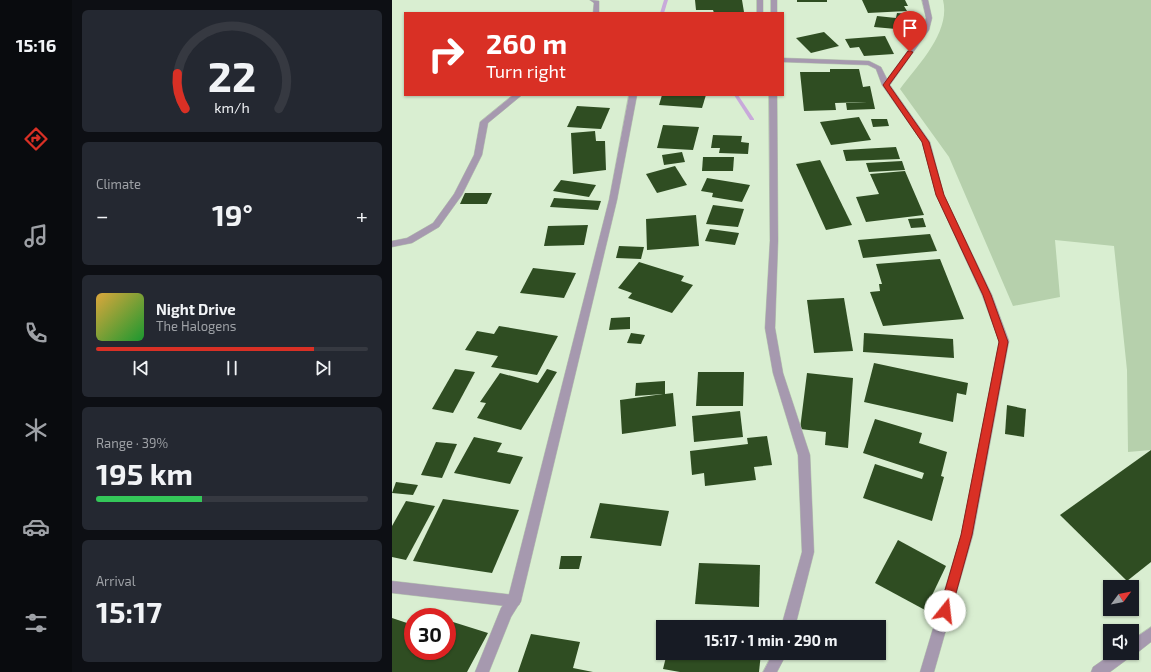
<!DOCTYPE html>
<meta charset="utf-8">
<style>
body{margin:0;font-family:"Exo 2",sans-serif;background:#242831;color:#f1f3f6;height:100vh;display:flex;flex-direction:column;font-size:15px;white-space:nowrap}
*{box-sizing:border-box;margin:0}
p{font-size:13px;color:#9ea1a6}
.icon{flex:none;width:22px;height:22px;fill:none;stroke:currentColor;stroke-width:2;stroke-linecap:round;stroke-linejoin:round}
.map{position:relative;flex:1;overflow:hidden}
.details{display:flex;flex-direction:column;gap:10px;padding:10px;background:#0d0f14;width:320px}
.details>*{flex:none}
.top-card{position:absolute;left:12px;top:12px;width:380px;height:84px;border-radius:0px;box-shadow:0 1px 3px #0004;background:#d93025;color:#fff;overflow:hidden}
.needle{width:26px;rotate:58deg}
.buttons{position:absolute;left:711px;top:580px;display:grid;gap:8px}
.buttons a{display:grid;place-items:center;width:36px;height:36px;border-radius:0px;background:#171b24;box-shadow:0 1px 3px #0004;font-size:20px}
.speed{position:absolute;left:12px;top:608px;display:flex;gap:8px;font-size:20px;font-weight:700;text-align:center}
.speed>*{display:grid;place-content:center;width:52px;height:52px;border-radius:50%;background:#171b24;box-shadow:0 1px 3px #0004;line-height:1}
.speed .limit{border:6px solid #d22;background:#fff;color:#111}
.pin{position:absolute;display:grid;place-items:center;width:34px;height:34px;color:#fff;margin:-41px -17px;border-radius:50% 50% 50% 0;rotate:-45deg;box-shadow:0 0 4px #0007}
.pin .icon{rotate:45deg}
.me{position:absolute;width:44px;margin:-22px;rotate:16deg;stroke-linejoin:round;filter:drop-shadow(0 0 3px #0008)}
.turn{display:flex;align-items:center;gap:14px;height:84px;padding:0 16px;font-size:18px}
.turn .icon{width:52px;height:52px;stroke-width:2.5}
.turn b{display:block;font-size:28px;line-height:34px}
.big{font-size:30px;font-weight:700;line-height:1.1}
.details .widget{flex:1;display:flex;flex-direction:column;justify-content:center;gap:6px;min-width:0;padding:0 14px;border-radius:6px;background:#242831}
.details .dial{align-items:center;gap:0}
.dial svg{height:104px;overflow:visible;fill:none;stroke:#363941;stroke-width:7;stroke-linecap:round;text-anchor:middle}
.dial text{fill:#f1f3f6;stroke:none}
.song{display:flex;align-items:center;gap:12px}
.cover{width:48px;height:48px;border-radius:6px;background:linear-gradient(135deg,hsl(40 70% 55%),hsl(130 70% 35%))}
.played{height:4px;border-radius:2px;background:linear-gradient(90deg,#d93025 80%,#363941 80%)}
.keys{display:flex;justify-content:space-around;direction:ltr}
.heat{display:flex;justify-content:space-between;align-items:center;font-size:22px;direction:ltr}
.charge{height:6px;border-radius:3px;background:linear-gradient(90deg,#34c759 39%,#363941 0)}
.trip{position:absolute;left:264px;top:620px;width:230px;height:40px;border-radius:0px;background:#171b24;box-shadow:0 1px 3px #0004;font-weight:700;line-height:40px;text-align:center}
main{display:flex;flex:1;min-height:0}
.menu{display:flex;flex-direction:column;width:72px;justify-content:space-around;align-items:center;background:#090b0e;color:#9ea1a6}
.menu .icon{width:28px;height:28px}
.menu .selected{color:#d93025}
.menu b{font-size:18px;color:#f1f3f6}
.map>svg:first-child{display:block}
.green{fill:#b6d0ac}
.lines{fill:none;stroke-linecap:round;stroke-linejoin:round}
.stream{fill:#c8a9da;fill-rule:evenodd}
.building{fill:#2f4d22}
.service-casing{stroke:#b7cab0;stroke-width:1}
.minor-casing{stroke:#b7cab0;stroke-width:1}
.service{fill:#a699af;fill-rule:evenodd}
.minor{fill:#a699af;fill-rule:evenodd}
.route{fill:#d93025;stroke:#8d1f18}
</style>
<main>
<nav class="menu">
<b>15:16</b>
<svg class="icon selected" aria-label="directions" viewBox="0 0 24 24"><path d="M12 3l9 9-9 9-9-9zM9 14v-3h6M13 9l2 2-2 2"/></svg>
<svg class="icon" aria-label="music" viewBox="0 0 24 24"><path d="M9 18V5l10-2v13"/><circle cx="6" cy="18" r="3"/><circle cx="16" cy="16" r="3"/></svg>
<svg class="icon" aria-label="phone" viewBox="0 0 24 24"><path d="M5 4h4l2 5-3 2q2 4 5 5l2-3 5 2v4C11 20 4 13 5 4z"/></svg>
<svg class="icon" aria-label="climate" viewBox="0 0 24 24"><path d="M12 3v18M4 7l16 10M4 17L20 7"/></svg>
<svg class="icon" aria-label="car" viewBox="0 0 24 24"><path d="M5 17H2v-5l4-1 3-4h7l3 4 3 1v5h-3M9 17h6M6 11h13"/><circle cx="7" cy="17" r="2"/><circle cx="17" cy="17" r="2"/></svg>
<svg class="icon" aria-label="filters" viewBox="0 0 24 24"><path d="M4 7h16M4 17h16"/><circle cx="9" cy="7" r="2"/><circle cx="15" cy="17" r="2"/></svg>
</nav>
<section class="details">
<div class="widget dial"><svg viewBox="0 0 100 80">
<path d="M14 69A42 42 0 1 1 86 69"/>
<path d="M14 69A42 42 0 0 1 8 42" stroke="#d93025"/>
<text x="50" y="56" font-size="32" font-weight="700">22</text>
<text x="50" y="72" font-size="11">km/h</text>
</svg></div>
<div class="widget"><p>Climate</p>
<div class="heat"><a>−</a><b class="big">19°</b><a>+</a></div>
</div>
<div class="widget">
<div class="song"><i class="cover"></i><div><b>Night Drive</b><p>The Halogens</p></div></div>
<div class="played"></div>
<div class="keys"><svg class="icon" aria-label="previous" viewBox="0 0 24 24"><path d="M18 5L8 12l10 7zM5 5v14"/></svg><svg class="icon" aria-label="pause" viewBox="0 0 24 24"><path d="M8 5v14M16 5v14"/></svg><svg class="icon" aria-label="next" viewBox="0 0 24 24"><path d="M6 5l10 7-10 7zM19 5v14"/></svg></div>
</div>
<div class="widget"><p>Range · 39%</p><b class="big">195 km</b><div class="charge"></div></div>
<div class="widget"><p>Arrival</p><b class="big">15:17</b></div>
</section>
<div class="map">
<svg width="759" height="672" viewBox="0 0 759 672">
<rect width="100%" height="100%" fill="#d9eed1"/>
<path class="green" d="M551 0H759V450L736 452 735 370 722 246 663 240 668 297 621 306 557 157 508 89C526 65 559 32 551 0Z"/>
<g class="lines">
<g class="stream">
<polygon points="272,0 276,0 272,13 268,13"/>
<polygon points="342,95 346,95 362,119 362,120 358,120"/>
</g>
</g>
<g class="building">
<polygon points="303,0 350,0 352,12 322,13 321,10 304,10"/>
<rect x="405" y="0" width="30" height="2"/>
<polygon points="470,0 513,0 516,6 512,6 515,11 476,13"/>
<polygon points="505,13 517,14 515,30 482,27 485,16 504,18"/>
<polygon points="506,30 517,31 517,35 505,34"/>
<polygon points="432,32 447,46 419,53 404,38"/>
<polygon points="493,36 502,54 472,56 467,47 458,48 453,39"/>
<polygon points="438,69 467,69 471,87 478,86 483,109 455,110 454,103 475,102 443,103 444,110 412,111 408,72 438,72"/>
<polygon points="270,95 314,95 310,108 267,105"/>
<polygon points="185,106 218,108 209,129 175,127"/>
<polygon points="467,117 479,140 439,145 428,122"/>
<polygon points="479,119 495,119 497,126 481,127"/>
<polygon points="271,125 307,127 301,150 265,148"/>
<polygon points="203,131 204,141 213,141 214,170 181,174 179,133"/>
<polygon points="321,135 350,136 349,142 357,143 356,154 327,153 328,148 319,148"/>
<polygon points="504,147 508,159 454,161 451,150"/>
<polygon points="290,152 293,162 272,165 270,155"/>
<polygon points="311,157 342,157 341,171 310,171"/>
<polygon points="428,160 460,225 434,230 404,164"/>
<polygon points="510,161 513,170 477,172 474,163"/>
<polygon points="283,166 295,185 265,193 254,174"/>
<polygon points="513,171 532,215 474,222 464,197 487,194 478,174"/>
<polygon points="315,178 358,185 350,202 320,197 321,193 309,191"/>
<polygon points="169,180 204,185 197,197 161,191"/>
<polygon points="73,193 100,193 95,204 68,204"/>
<polygon points="162,198 209,201 206,210 158,207"/>
<polygon points="321,205 352,209 346,227 314,224"/>
<polygon points="304,215 307,246 255,250 254,219"/>
<polygon points="531,218 534,227 519,228 516,219"/>
<polygon points="196,225 192,245 152,246 156,226"/>
<polygon points="318,229 347,233 343,245 313,241"/>
<polygon points="538,234 545,251 471,258 466,240"/>
<polygon points="227,246 252,247 249,259 224,258"/>
<polygon points="548,259 572,319 491,326 478,292 488,291 487,284 490,284 484,264"/>
<polygon points="247,262 292,276 289,281 301,285 280,313 236,298 240,293 226,288"/>
<polygon points="141,268 184,273 172,298 128,293"/>
<polygon points="452,298 461,351 422,353 415,300"/>
<polygon points="238,317 238,329 217,330 219,318"/>
<polygon points="107,326 166,336 145,375 99,367 106,356 73,350 85,331 102,334"/>
<polygon points="239,333 253,335 249,344 235,343"/>
<polygon points="472,333 561,339 562,358 471,352"/>
<polygon points="482,363 576,383 574,395 565,393 561,422 472,402"/>
<polygon points="63,369 83,372 61,413 40,409"/>
<polygon points="155,369 165,372 129,430 85,418 94,403 88,402 108,373 146,383"/>
<polygon points="306,372 352,372 351,406 304,406"/>
<polygon points="415,373 461,378 456,448 433,445 434,432 408,429"/>
<polygon points="273,381 273,394 281,393 284,426 230,434 228,400 271,394 243,396 244,383"/>
<polygon points="615,405 634,409 632,437 613,434"/>
<polygon points="348,411 351,437 302,442 300,416"/>
<polygon points="483,419 530,433 527,443 555,452 549,476 552,477 540,521 471,498 483,464 530,479 532,473 471,453"/>
<polygon points="375,436 380,465 362,467 364,480 313,486 312,473 300,475 298,451 356,444 355,438"/>
<polygon points="82,437 110,443 105,452 131,457 118,484 62,473"/>
<polygon points="44,442 65,444 50,478 29,475"/>
<polygon points="759,450 759,562 735,581 668,515"/>
<polygon points="4,482 26,485 21,495 0,493"/>
<polygon points="51,499 127,510 100,573 21,561"/>
<polygon points="14,501 43,506 14,560 0,557 0,526"/>
<polygon points="208,503 277,511 269,546 198,538"/>
<polygon points="506,540 554,566 533,610 483,583"/>
<polygon points="169,556 190,556 187,569 167,569"/>
<polygon points="307,563 368,565 367,607 303,604"/>
<polygon points="0,618 21,625 21,651 55,651 55,633 61,622 96,633 75,672 0,672"/>
<polygon points="281,623 303,626 303,627 280,627"/>
<polygon points="139,634 188,642 181,668 201,672 126,672"/>
<polygon points="275,653 369,653 367,672 288,672 271,669"/>
</g>
<g class="lines">
<defs>
<polygon id="service" points="0,581 122,595 127,597 129,601 127,605 122,607 0,593"/>
<g id="minor">
<polygon points="198,0 207,1 207,13 201,13 202,3"/>
<rect x="365" y="0" width="6" height="13"/>
<rect x="379" y="0" width="6" height="13"/>
<polygon points="530,0 536,0 540,18 537,30 498,85 538,142 552,195 600,295 617,341 581,535 542,672 528,672 569,535 607,341 590,295 544,195 530,142 490,85 484,69 476,65 391,62 391,58 477,61 489,67 495,79 531,30 534,18"/>
<polygon points="121,95 130,95 96,123 90,155 70,195 47,227 20,243 0,247 0,241 15,238 41,223 62,194 82,155 88,122"/>
<polygon points="237,95 245,95 225,200 129,601 119,617 97,672 83,672 109,608 116,598 217,200"/>
<polygon points="377,95 385,95 386,241 383,328 391,373 418,455 422,552 403,627 389,627 410,552 406,455 381,373 373,328 378,241"/>
<polygon points="759,627 759,642 745,653 738,654 737,658 718,672 699,672 701,667 721,653 740,653 740,640"/>
<polygon points="381,653 395,653 385,672 371,672"/>
</g>
</defs>
<use href="#service" class="service-casing"/>
<use href="#minor" class="minor-casing"/>
<use href="#service" class="service"/>
<use href="#minor" class="minor"/>
</g>
<polygon class="route" points="516,51 521,52 497,85 537,142 552,195 599,295 616,342 580,535 559,611 557,615 553,617 548,615 547,611 569,535 607,342 591,295 544,195 530,142 491,85"/>
</svg>
<div class="buttons">
<a><svg class="needle" viewBox="-14 -14 28 28"><path d="M0-13l5 13h-10z" fill="#e53935"/><path d="M0 13l5-13h-10z" fill="#9ea1a6"/></svg></a>
<a><svg class="icon" aria-label="sound" viewBox="0 0 24 24"><path d="M4 9h4l5-4v14l-5-4H4zM17 9q2 3 0 6"/></svg></a>
</div>
<div class="speed"><div class="limit">30</div></div>
<div class="pin" style="left:518px;top:52px;background:#d93025"><svg class="icon" aria-label="arrive" viewBox="0 0 24 24"><path d="M6 21V4h12l-3 4 3 4H6"/></svg></div>
<svg class="me" style="left:553px;top:611px" viewBox="-20 -20 40 40"><circle r="19" fill="#fff"/><path d="M0-13L10 11 0 6-10 11z" fill="#d93025"/></svg>
<div class="trip">15:17 · 1 min · 290 m</div>
<div class="top-card">
<div class="turn"><svg class="icon" aria-label="right" viewBox="0 0 24 24"><path d="M7 20v-9h11M14 6l5 5-5 5"/></svg><div><b>260 m</b>Turn right</div></div>
</div>
</div>
</main>
